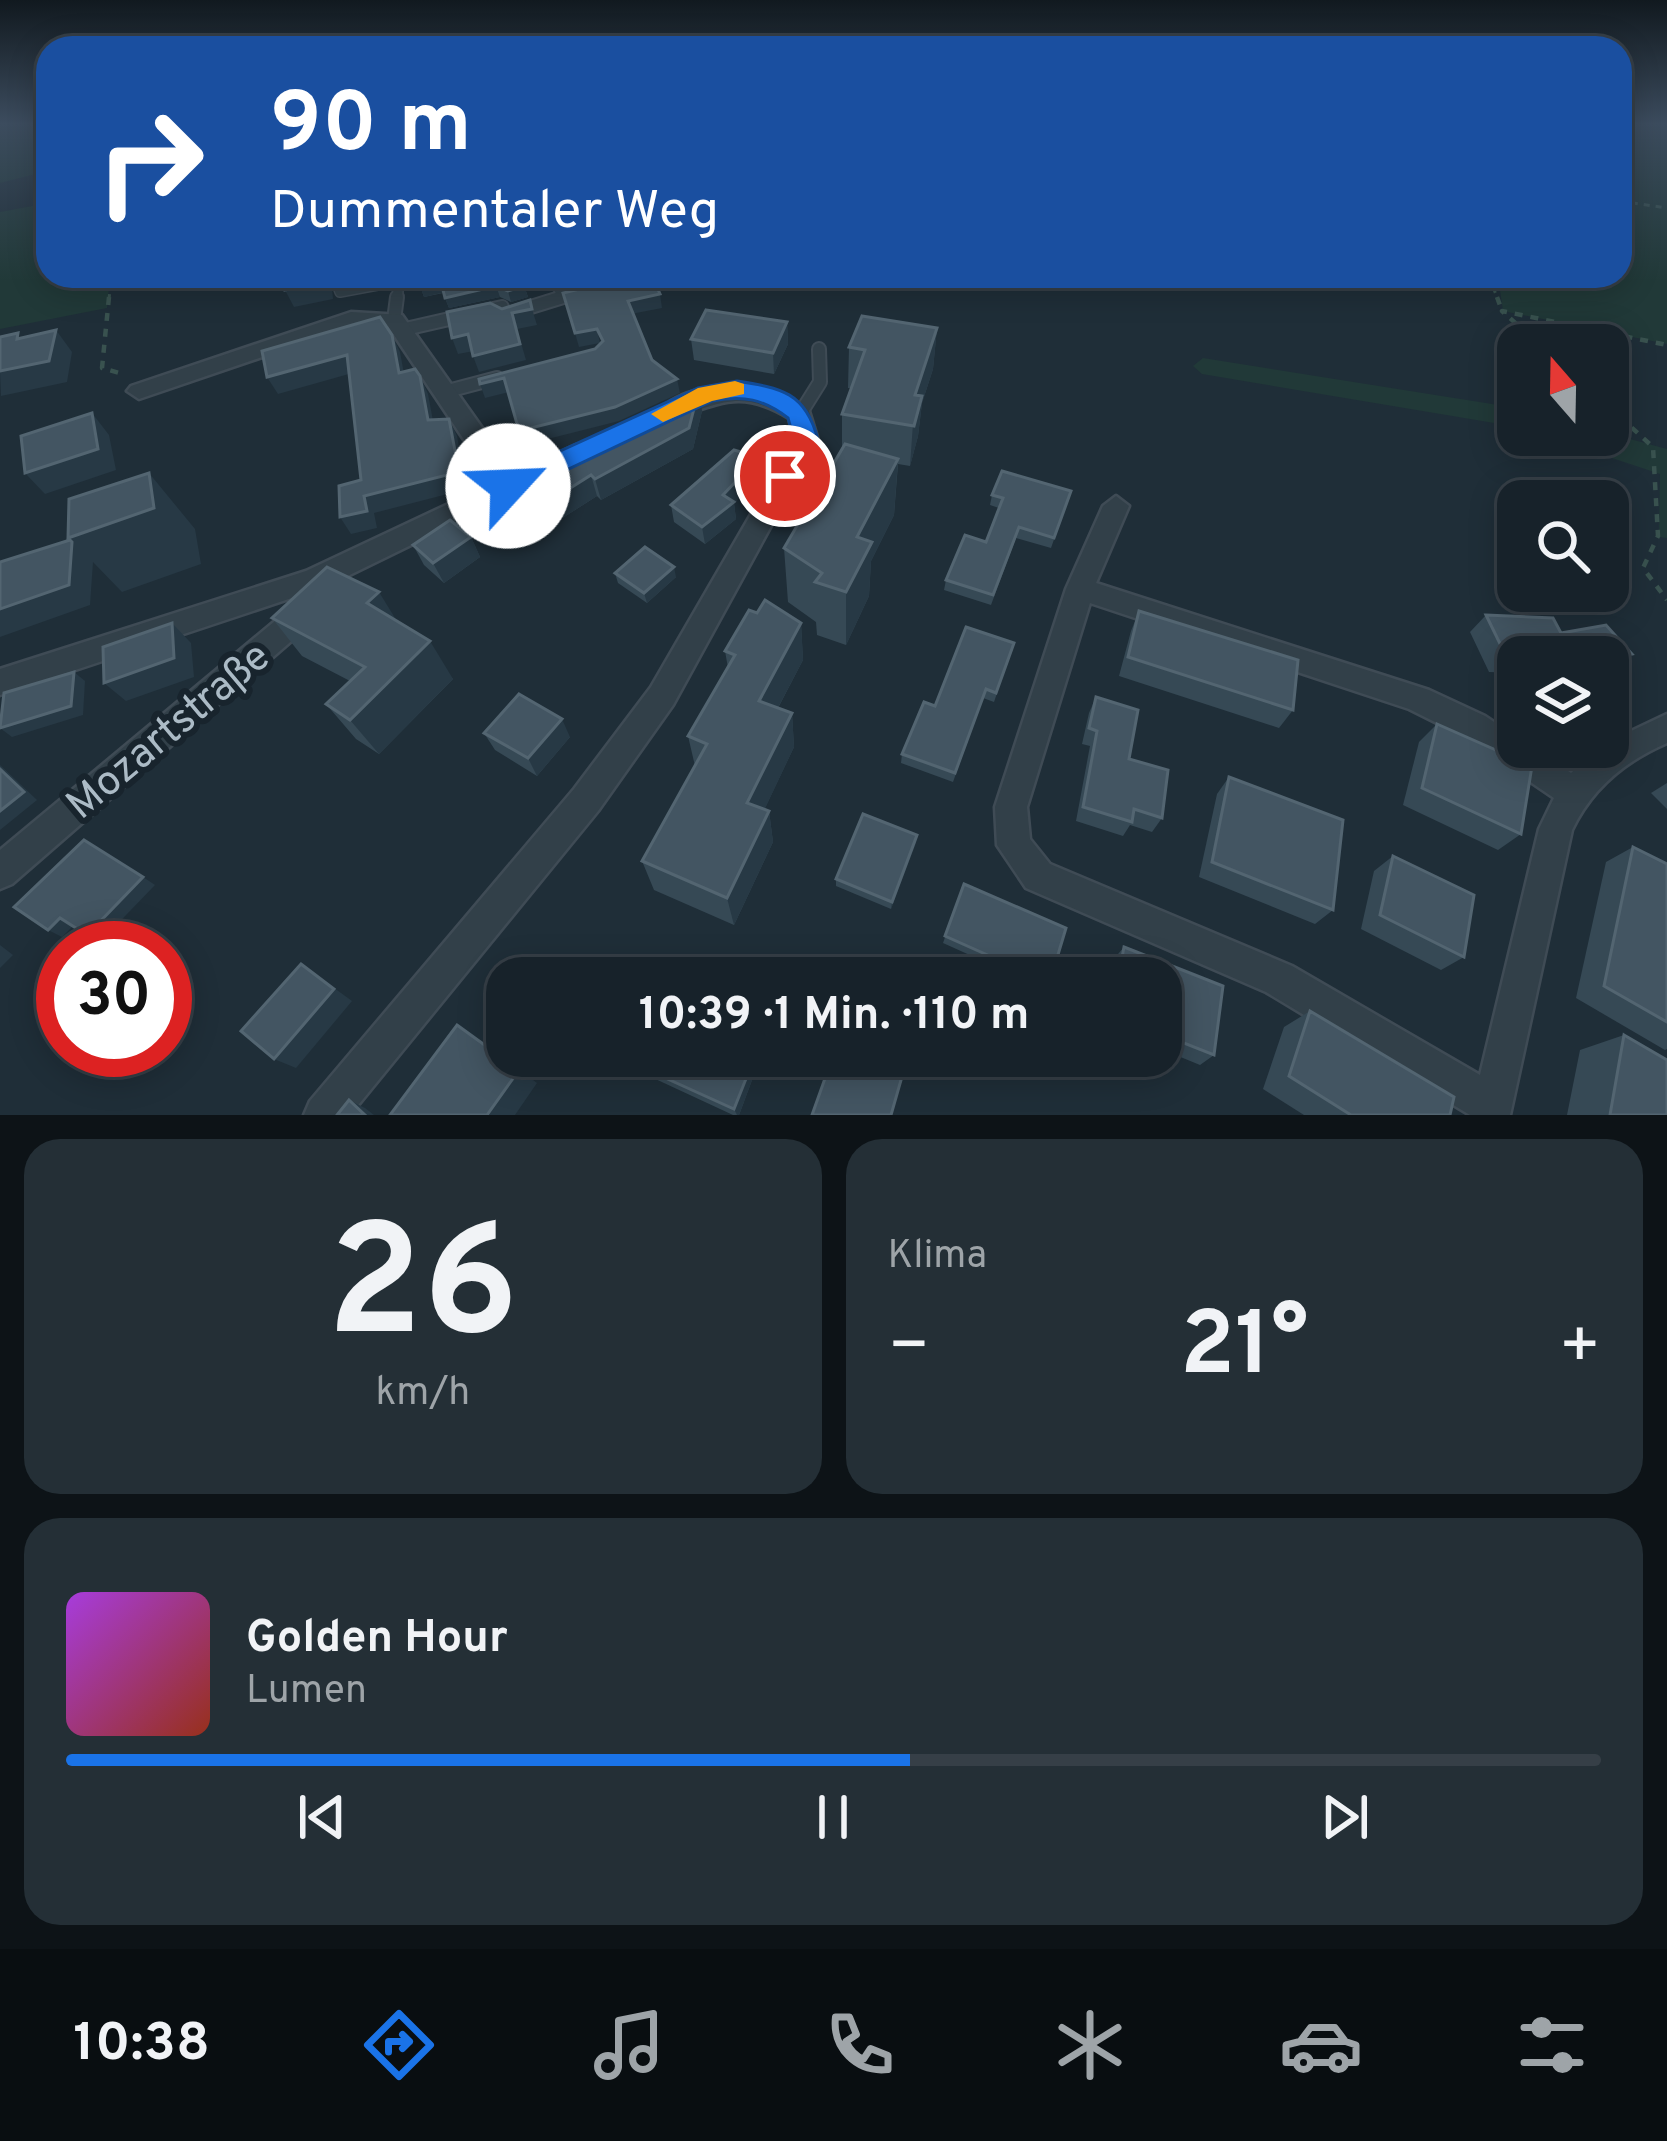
<!DOCTYPE html>
<html lang="de">
<meta charset="utf-8">
<style>
body{margin:0;font-family:Overpass,sans-serif;background:#242f36;color:#f1f3f6;height:100vh;display:flex;flex-direction:column;font-size:45px;white-space:nowrap}
*{box-sizing:border-box;margin:0}
p{font-size:39px;color:#9ea4a8}
.icon{flex:none;width:66px;height:66px;fill:none;stroke:currentColor;stroke-width:2;stroke-linecap:round;stroke-linejoin:round}
.map{position:relative;height:1115px;overflow:hidden}
.sheet{display:flex;flex-direction:column;gap:24px;padding:24px;background:#0d1317;flex:1}
.sheet>*{flex:none}
.top-card{position:absolute;left:36px;top:36px;width:1596px;height:252px;border-radius:36px;box-shadow:0 6px 30px #0003,0 0 0 3px #363f47;background:#1a4fa0;color:#fff;overflow:hidden}
.needle{width:78px;rotate:340deg}
.tools{position:absolute;left:1497px;top:324px;display:grid;gap:24px}
.tools a{display:grid;place-items:center;width:132px;height:132px;border-radius:24px;background:#17222a;box-shadow:0 6px 30px #0003,0 0 0 3px #363f47;font-size:60px}
.speed{position:absolute;left:36px;top:921px;display:flex;gap:24px;font-size:60px;font-weight:700;text-align:center}
.speed>*{display:grid;place-content:center;width:156px;height:156px;border-radius:50%;background:#17222a;box-shadow:0 6px 30px #0003,0 0 0 3px #363f47;line-height:1}
.speed .limit{border:18px solid #d22;background:#fff;color:#111}
.pin{position:absolute;display:grid;place-items:center;width:102px;height:102px;color:#fff;margin:-51px;border:6px solid #fff;border-radius:50%;box-shadow:0 3px 12px #0007}
.me{position:absolute;width:132px;margin:-66px;rotate:65deg;stroke-linejoin:round;filter:drop-shadow(0 0 9px #0008)}
.turn{display:flex;align-items:center;gap:42px;height:252px;padding:0 36px;font-size:54px}
.turn .icon{width:156px;height:156px;stroke-width:2.5}
.turn b{display:block;font-size:84px;line-height:102px}
.big{font-size:90px;font-weight:700;line-height:1.1}
.sheet .tile{flex:1;display:flex;flex-direction:column;justify-content:center;gap:18px;min-width:0;padding:0 42px;border-radius:36px;background:#242f36}
.sheet .dial{align-items:center;gap:0}
.dial b{font-size:156px;line-height:1}
.song{display:flex;align-items:center;gap:36px}
.cover{width:144px;height:144px;border-radius:18px;background:linear-gradient(135deg,hsl(280 70% 55%),hsl(10 70% 35%))}
.played{height:12px;border-radius:6px;background:linear-gradient(90deg,#1a73e8 55%,#363f47 55%)}
.keys{display:flex;justify-content:space-around;direction:ltr}
.heat{display:flex;justify-content:space-between;align-items:center;font-size:66px;direction:ltr}
.sheet .tiles{flex:1;display:grid;gap:24px;grid-template-columns:1fr 1fr}
.tile:last-child{grid-column:span 2}
.trip{position:absolute;left:486px;top:957px;width:696px;height:120px;border-radius:36px;background:#17222a;box-shadow:0 6px 30px #0003,0 0 0 3px #363f47;font-weight:700;line-height:120px;text-align:center}
.tab-bar{display:flex;height:192px;justify-content:space-around;align-items:center;background:#090e11;color:#9ea4a8}
.tab-bar .icon{width:84px;height:84px}
.tab-bar .on{color:#1a73e8}
.tab-bar b{font-size:54px;color:#f1f3f6}
.map>svg:first-child{display:block}
.green{fill:#213938}
.lines{fill:none;stroke-linecap:round;stroke-linejoin:round}
.service-far1-casing{stroke:#3f4b55;stroke-width:12}
.service-casing{stroke:#3f4b55;stroke-width:16}
.minor-casing{stroke:#3f4b55;stroke-width:5}
.path-far1{stroke:#39524f;stroke-width:3;stroke-dasharray:6 6;stroke-linecap:butt}
.path{stroke:#39524f;stroke-width:4.5;stroke-dasharray:8 8;stroke-linecap:butt}
.service-far1{stroke:#324049;stroke-width:9}
.service{stroke:#324049;stroke-width:12}
.minor{fill:#324049;fill-rule:evenodd}
.wall{fill:#364955}
.shaded-wall{fill:#273945}
.building{fill:#435562;stroke:#536571;stroke-width:3}
.route{fill:#1a73e8;stroke:#114b97;stroke-width:3}
.slow{fill:#f59e0b}
.labels{text-anchor:middle;stroke-width:12;stroke-linejoin:round;paint-order:stroke}
.street-label{font-size:42px;fill:#acbbc6;stroke:#18242d}
</style>
<div class="map">
<svg width="1667" height="1115" viewBox="0 0 1667 1115">
<rect width="100%" height="100%" fill="#1f2e38"/>
<g class="green">
<polygon points="0,125 48,125 48,171 0,183"/>
<polygon points="1620,125 1667,125 1667,344 1503,311 1498,276 1528,276 1567,286 1579,276 1620,276"/>
<polygon points="48,203 48,276 110,276 107,308 0,329 0,212"/>
<polygon points="1203,358 1511,407 1518,409 1518,427 1202,374 1193,366"/>
<polygon points="1608,433 1667,449 1667,538 1659,537 1660,474 1543,435"/>
</g>
<g class="lines">
<defs>
<g id="service-far1">
<polyline points="551,276 564,298 557,300"/>
<polyline points="337,284 340,292 399,281"/>
<polyline points="397,300 399,281 425,276"/>
</g>
<g id="service">
<polyline points="394,320 397,297"/>
<polyline points="401,330 502,307 505,315 563,297"/>
<polyline points="444,392 497,378"/>
<polyline points="800,414 820,382 819,349"/>
</g>
<g id="minor">
<polygon points="351,312 402,315 514,473 576,445 588,454 585,460 325,587 0,695 0,669 306,571 493,483 388,326 353,326 139,399 127,391 131,386"/>
<path d="M752 385 808 408 818 440 673 705 598 811 350 1115H304L310 1101 574 789 651 687 794 440 789 418C740 388 720 404 671 419L659 411C679 389 723 383 752 385Z"/>
<path d="M1116 496 1129 506 1096 583 1429 690 1485 716 1518 738V747H1532L1571 773 1600 747H1608V742L1667 714V743C1625 761 1592 788 1572 830L1510 1115H1470L1266 992 1026 888 997 845 995 807 1066 589 1103 506ZM1090 603 1409 709 1463 736 1554 798 1539 829 1480 1075 1292 966 1050 864 1030 839 1027 807Z"/>
<polygon points="309,598 319,601 323,609 319,617 12,884 0,889 0,850 299,601"/>
</g>
</defs>
<use href="#service-far1" class="service-far1-casing"/>
<use href="#service" class="service-casing"/>
<use href="#minor" class="minor-casing"/>
<g class="path-far1">
<polyline points="1620,201 1667,208"/>
<polyline points="1489,276 1498,300"/>
<polyline points="109,300 111,276"/>
</g>
<g class="path">
<polyline points="109,297 102,368 123,374"/>
<polyline points="1497,297 1502,311"/>
<polyline points="1540,345 1502,311 1667,345"/>
<polyline points="1608,406 1653,447 1658,536 1643,568 1667,600"/>
</g>
<use href="#service-far1" class="service-far1"/>
<use href="#service" class="service"/>
<use href="#minor" class="minor"/>
</g>
<g class="wall">
<polygon points="521,276 528,297 511,302 500,297 449,308 443,293 424,297 420,286"/>
<polygon points="787,322 788,344 774,374 694,360 691,339"/>
<polygon points="937,328 933,369 922,403 918,436 910,466 898,464 894,515 871,561 869,596 846,645 817,635 816,622 788,602 784,548 842,449 842,414 851,388 848,388 849,347"/>
<polygon points="702,411 693,449 601,500 597,496 528,540 503,516 494,495"/>
<polygon points="761,474 734,503 736,519 705,544 674,522 671,505"/>
<polygon points="1071,491 1051,548 1016,538 991,605 944,590 946,580 986,542 999,508 990,505 992,495"/>
<polygon points="471,537 480,557 444,583 424,565 413,545"/>
<polygon points="615,573 676,577 647,603 618,583"/>
<polygon points="1139,611 1293,710 1279,728 1119,676 1131,631"/>
<polygon points="1486,615 1561,633 1606,625 1612,670 1608,657 1518,657 1518,673 1489,672 1470,632"/>
<polygon points="272,618 397,621 453,679 379,754 356,739 326,704 350,681 302,656"/>
<polygon points="801,623 803,660 778,708 792,713 794,747 764,810 769,811 773,842 734,925 654,890 642,861 695,766 688,736 728,668 725,651"/>
<polygon points="1014,643 994,702 983,698 953,782 901,763 902,754 935,706"/>
<polygon points="1096,697 1162,818 1152,832 1130,825 1123,836 1076,821 1090,746 1082,744 1089,713"/>
<polygon points="1437,724 1521,834 1498,850 1403,805 1419,742"/>
<polygon points="484,733 570,737 537,776 495,750"/>
<polygon points="1229,777 1333,910 1315,924 1199,877 1217,794"/>
<polygon points="1667,783 1667,809 1651,793"/>
<polygon points="917,835 891,909 836,886 836,879"/>
<polygon points="1633,847 1667,864 1667,1049 1665,1050 1576,998 1606,862"/>
<polygon points="1393,856 1464,957 1441,970 1361,929 1374,871"/>
<polygon points="964,884 1051,978 1021,978 943,943"/>
<polygon points="1124,947 1223,986 1214,1055 1200,1065 1161,1049 1161,978 1110,978 1113,960"/>
<polygon points="1310,1011 1450,1115 1304,1115 1263,1089 1284,1027"/>
<polygon points="1624,1035 1667,1115 1567,1115 1580,1050"/>
<polygon points="761,1056 739,1115 733,1115 636,1070 628,1061"/>
</g>
<g class="shaded-wall">
<polygon points="325,276 331,276 333,299 294,307 285,290"/>
<polygon points="441,282 445,292 424,297 420,286"/>
<polygon points="496,286 500,297 449,308 445,298"/>
<polygon points="524,286 528,297 511,302 508,291"/>
<polygon points="660,294 662,308 631,314 628,301"/>
<polygon points="532,309 537,325 517,329 526,360 479,372 473,356 512,313"/>
<polygon points="787,322 788,344 774,374 773,353"/>
<polygon points="937,328 933,369 922,403 918,436 910,466 915,395"/>
<polygon points="597,329 600,343 579,347 575,333"/>
<polygon points="56,330 72,352 67,382 1,396 0,371"/>
<polygon points="468,334 474,351 458,354 452,338"/>
<polygon points="392,335 400,352 407,390 399,373"/>
<polygon points="347,355 356,372 278,394 267,377"/>
<polygon points="420,376 428,394 436,437 428,420"/>
<polygon points="504,378 509,392 485,398 480,384"/>
<polygon points="677,379 680,393 619,421 524,445 519,431"/>
<polygon points="699,389 702,411 693,449 601,500 595,479"/>
<polygon points="92,413 109,435 116,470 45,494 25,473"/>
<polygon points="449,419 457,436 467,489 374,513 377,528 351,534 340,517"/>
<polygon points="759,457 761,474 734,503 736,519 705,544 702,527 723,495"/>
<polygon points="898,459 894,515 871,561 869,596 846,645 846,592 857,537"/>
<polygon points="149,473 195,529 201,564 122,592 93,562 90,605 0,637 0,609 72,542 68,538"/>
<polygon points="591,475 597,496 528,540 520,520"/>
<polygon points="471,537 480,557 444,583 433,563"/>
<polygon points="674,567 676,577 647,603 644,593"/>
<polygon points="379,592 403,631 367,603"/>
<polygon points="172,623 191,643 194,677 126,701 104,683"/>
<polygon points="801,623 803,660 763,736 759,701"/>
<polygon points="430,641 453,679 379,754 350,720"/>
<polygon points="1632,654 1612,670 1608,671 1608,659"/>
<polygon points="74,672 85,681 83,715 12,737 0,728"/>
<polygon points="792,713 794,747 753,834 747,803"/>
<polygon points="562,719 570,737 537,776 528,758"/>
<polygon points="0,765 37,800 0,830"/>
<polygon points="769,811 773,842 734,925 727,898"/>
<polygon points="917,835 916,843 891,909 892,902"/>
<polygon points="143,877 155,885 100,942 87,935"/>
<polygon points="60,918 74,925 62,937 48,930"/>
<polygon points="0,945 13,955 0,968"/>
<polygon points="301,964 352,1001 296,1068 274,1059"/>
<polygon points="755,1056 761,1056 739,1115 737,1115 734,1109"/>
<polygon points="519,1070 537,1083 515,1115 487,1115"/>
<polygon points="349,1100 365,1108 374,1115 365,1115"/>
</g>
<g class="building">
<polygon points="284,276 325,276 325,282 285,290"/>
<polygon points="418,276 521,276 524,286 508,291 496,286 445,298 441,282 420,286"/>
<polygon points="575,276 652,276 660,294 628,301 652,360 677,379 615,407 519,431 504,378 480,384 479,379 595,349 603,341 597,329 575,333 563,293 580,289"/>
<polygon points="530,300 532,309 512,313 520,344 473,356 468,334 452,338 447,312 490,303 502,309"/>
<polygon points="706,310 787,322 773,353 691,339"/>
<polygon points="862,316 937,328 915,395 922,396 914,426 842,414 865,350 849,347"/>
<polygon points="380,317 392,335 399,373 415,369 420,376 428,420 449,419 459,472 364,496 367,511 340,517 339,486 361,480 347,355 267,377 262,351"/>
<polygon points="56,330 49,361 0,371 0,337 18,333 17,339"/>
<polygon points="699,389 689,428 595,479 591,475 520,520 494,495"/>
<polygon points="92,413 98,449 25,473 21,436"/>
<polygon points="845,444 898,459 857,537 872,542 846,592 815,582 822,573 784,548"/>
<polygon points="734,450 759,457 723,495 734,502 702,527 671,505"/>
<polygon points="1002,471 1071,491 1054,538 1019,527 993,595 946,580 965,535 986,542 1003,498 992,495"/>
<polygon points="149,473 154,508 68,538 69,499"/>
<polygon points="450,520 471,537 433,563 413,545"/>
<polygon points="70,540 72,542 69,585 0,609 0,562"/>
<polygon points="645,547 674,567 644,593 615,573"/>
<polygon points="327,567 379,592 367,603 430,641 350,720 326,704 365,667 272,618"/>
<polygon points="765,600 801,623 759,701 792,713 747,803 769,811 727,898 642,861 707,744 688,736 735,655 725,651 749,610 757,613"/>
<polygon points="1139,611 1298,660 1293,710 1128,657"/>
<polygon points="1486,615 1553,618 1561,633 1606,625 1632,654 1608,659 1608,657 1506,656"/>
<polygon points="172,623 174,658 104,683 103,647"/>
<polygon points="966,627 1014,643 996,693 986,689 955,773 902,754 924,702 935,706"/>
<polygon points="74,672 71,706 0,728 4,693"/>
<polygon points="519,694 562,719 528,758 484,733"/>
<polygon points="1096,697 1138,710 1129,759 1168,770 1162,818 1134,809 1132,822 1083,807 1097,731 1089,728"/>
<polygon points="1437,724 1532,766 1521,834 1422,788"/>
<polygon points="0,769 24,792 0,811"/>
<polygon points="1229,777 1343,820 1333,910 1212,862"/>
<polygon points="863,814 917,835 892,902 836,879"/>
<polygon points="84,840 143,877 87,935 60,918 48,930 14,907"/>
<polygon points="1633,847 1667,864 1667,1022 1604,986"/>
<polygon points="1393,856 1474,895 1464,957 1380,915"/>
<polygon points="964,884 1066,928 1051,978 1039,978 945,936"/>
<polygon points="1124,947 1223,986 1214,1055 1161,1034 1161,978 1118,978"/>
<polygon points="301,964 334,989 274,1059 241,1031"/>
<polygon points="1310,1011 1454,1097 1450,1115 1351,1115 1289,1076"/>
<polygon points="457,1025 519,1070 487,1115 390,1115"/>
<polygon points="1624,1035 1667,1060 1667,1115 1610,1115"/>
<polygon points="630,1056 755,1056 734,1109 628,1061"/>
<polygon points="833,1056 864,1056 903,1073 891,1115 812,1115"/>
<polygon points="349,1100 365,1115 337,1115"/>
</g>
<linearGradient id="sky" x2="0" y2="1"><stop stop-color="#11191f"/><stop offset="0.44" stop-color="#3c4c5e"/><stop offset="1" stop-color="#3c4c5e" stop-opacity="0"/></linearGradient>
<rect width="1667" height="281" fill="url(#sky)"/>
<path class="route" d="M737 381C781 388 806 392 818 440L794 483H776L772 476 794 440 788 418C763 399 744 395 712 401L518 493 508 495 496 486 499 479 698 388Z"/>
<polygon class="slow" points="735,381 744,384 744,394 712,401 663,422 651,414 698,388"/>
<g class="labels">
<g class="street-label">
<text transform="translate(167 729) rotate(-40)" y="15">Mozartstraße</text>
</g>
</g>
</svg>
<div class="tools">
<a><svg class="needle" viewBox="-14 -14 28 28"><path d="M0-13l5 13h-10z" fill="#e53935"/><path d="M0 13l5-13h-10z" fill="#9ea4a8"/></svg></a>
<a><svg class="icon" aria-label="search" viewBox="0 0 24 24"><circle cx="10" cy="10" r="6"/><path d="M15 15l6 6"/></svg></a>
<a><svg class="icon" aria-label="layers" viewBox="0 0 24 24"><path d="M12 4l9 5-9 5-9-5zM3 14l9 5 9-5"/></svg></a>
</div>
<div class="speed"><div class="limit">30</div></div>
<div class="pin" style="left:785px;top:476px;background:#d93025"><svg class="icon" aria-label="arrive" viewBox="0 0 24 24"><path d="M6 21V4h12l-3 4 3 4H6"/></svg></div>
<svg class="me" style="left:508px;top:486px" viewBox="-20 -20 40 40"><circle r="19" fill="#fff"/><path d="M0-13L10 11 0 6-10 11z" fill="#1a73e8"/></svg>
<div class="trip">10:39 · 1 Min. · 110 m</div>
<div class="top-card">
<div class="turn"><svg class="icon" aria-label="right" viewBox="0 0 24 24"><path d="M7 20v-9h11M14 6l5 5-5 5"/></svg><div><b>90 m</b>Dummentaler Weg</div></div>
</div>
</div>
<section class="sheet">
<div class="tiles">
<div class="tile dial"><b>26</b><p>km/h</p></div>
<div class="tile"><p>Klima</p>
<div class="heat"><a>−</a><b class="big">21°</b><a>+</a></div>
</div>
<div class="tile">
<div class="song"><i class="cover"></i><div><b>Golden Hour</b><p>Lumen</p></div></div>
<div class="played"></div>
<div class="keys"><svg class="icon" aria-label="previous" viewBox="0 0 24 24"><path d="M18 5L8 12l10 7zM5 5v14"/></svg><svg class="icon" aria-label="pause" viewBox="0 0 24 24"><path d="M8 5v14M16 5v14"/></svg><svg class="icon" aria-label="next" viewBox="0 0 24 24"><path d="M6 5l10 7-10 7zM19 5v14"/></svg></div>
</div>
</div>
</section>
<nav class="tab-bar">
<b>10:38</b>
<svg class="icon on" aria-label="directions" viewBox="0 0 24 24"><path d="M12 3l9 9-9 9-9-9zM9 14v-3h6M13 9l2 2-2 2"/></svg>
<svg class="icon" aria-label="music" viewBox="0 0 24 24"><path d="M9 18V5l10-2v13"/><circle cx="6" cy="18" r="3"/><circle cx="16" cy="16" r="3"/></svg>
<svg class="icon" aria-label="phone" viewBox="0 0 24 24"><path d="M5 4h4l2 5-3 2q2 4 5 5l2-3 5 2v4C11 20 4 13 5 4z"/></svg>
<svg class="icon" aria-label="climate" viewBox="0 0 24 24"><path d="M12 3v18M4 7l16 10M4 17L20 7"/></svg>
<svg class="icon" aria-label="car" viewBox="0 0 24 24"><path d="M5 17H2v-5l4-1 3-4h7l3 4 3 1v5h-3M9 17h6M6 11h13"/><circle cx="7" cy="17" r="2"/><circle cx="17" cy="17" r="2"/></svg>
<svg class="icon" aria-label="filters" viewBox="0 0 24 24"><path d="M4 7h16M4 17h16"/><circle cx="9" cy="7" r="2"/><circle cx="15" cy="17" r="2"/></svg>
</nav>
